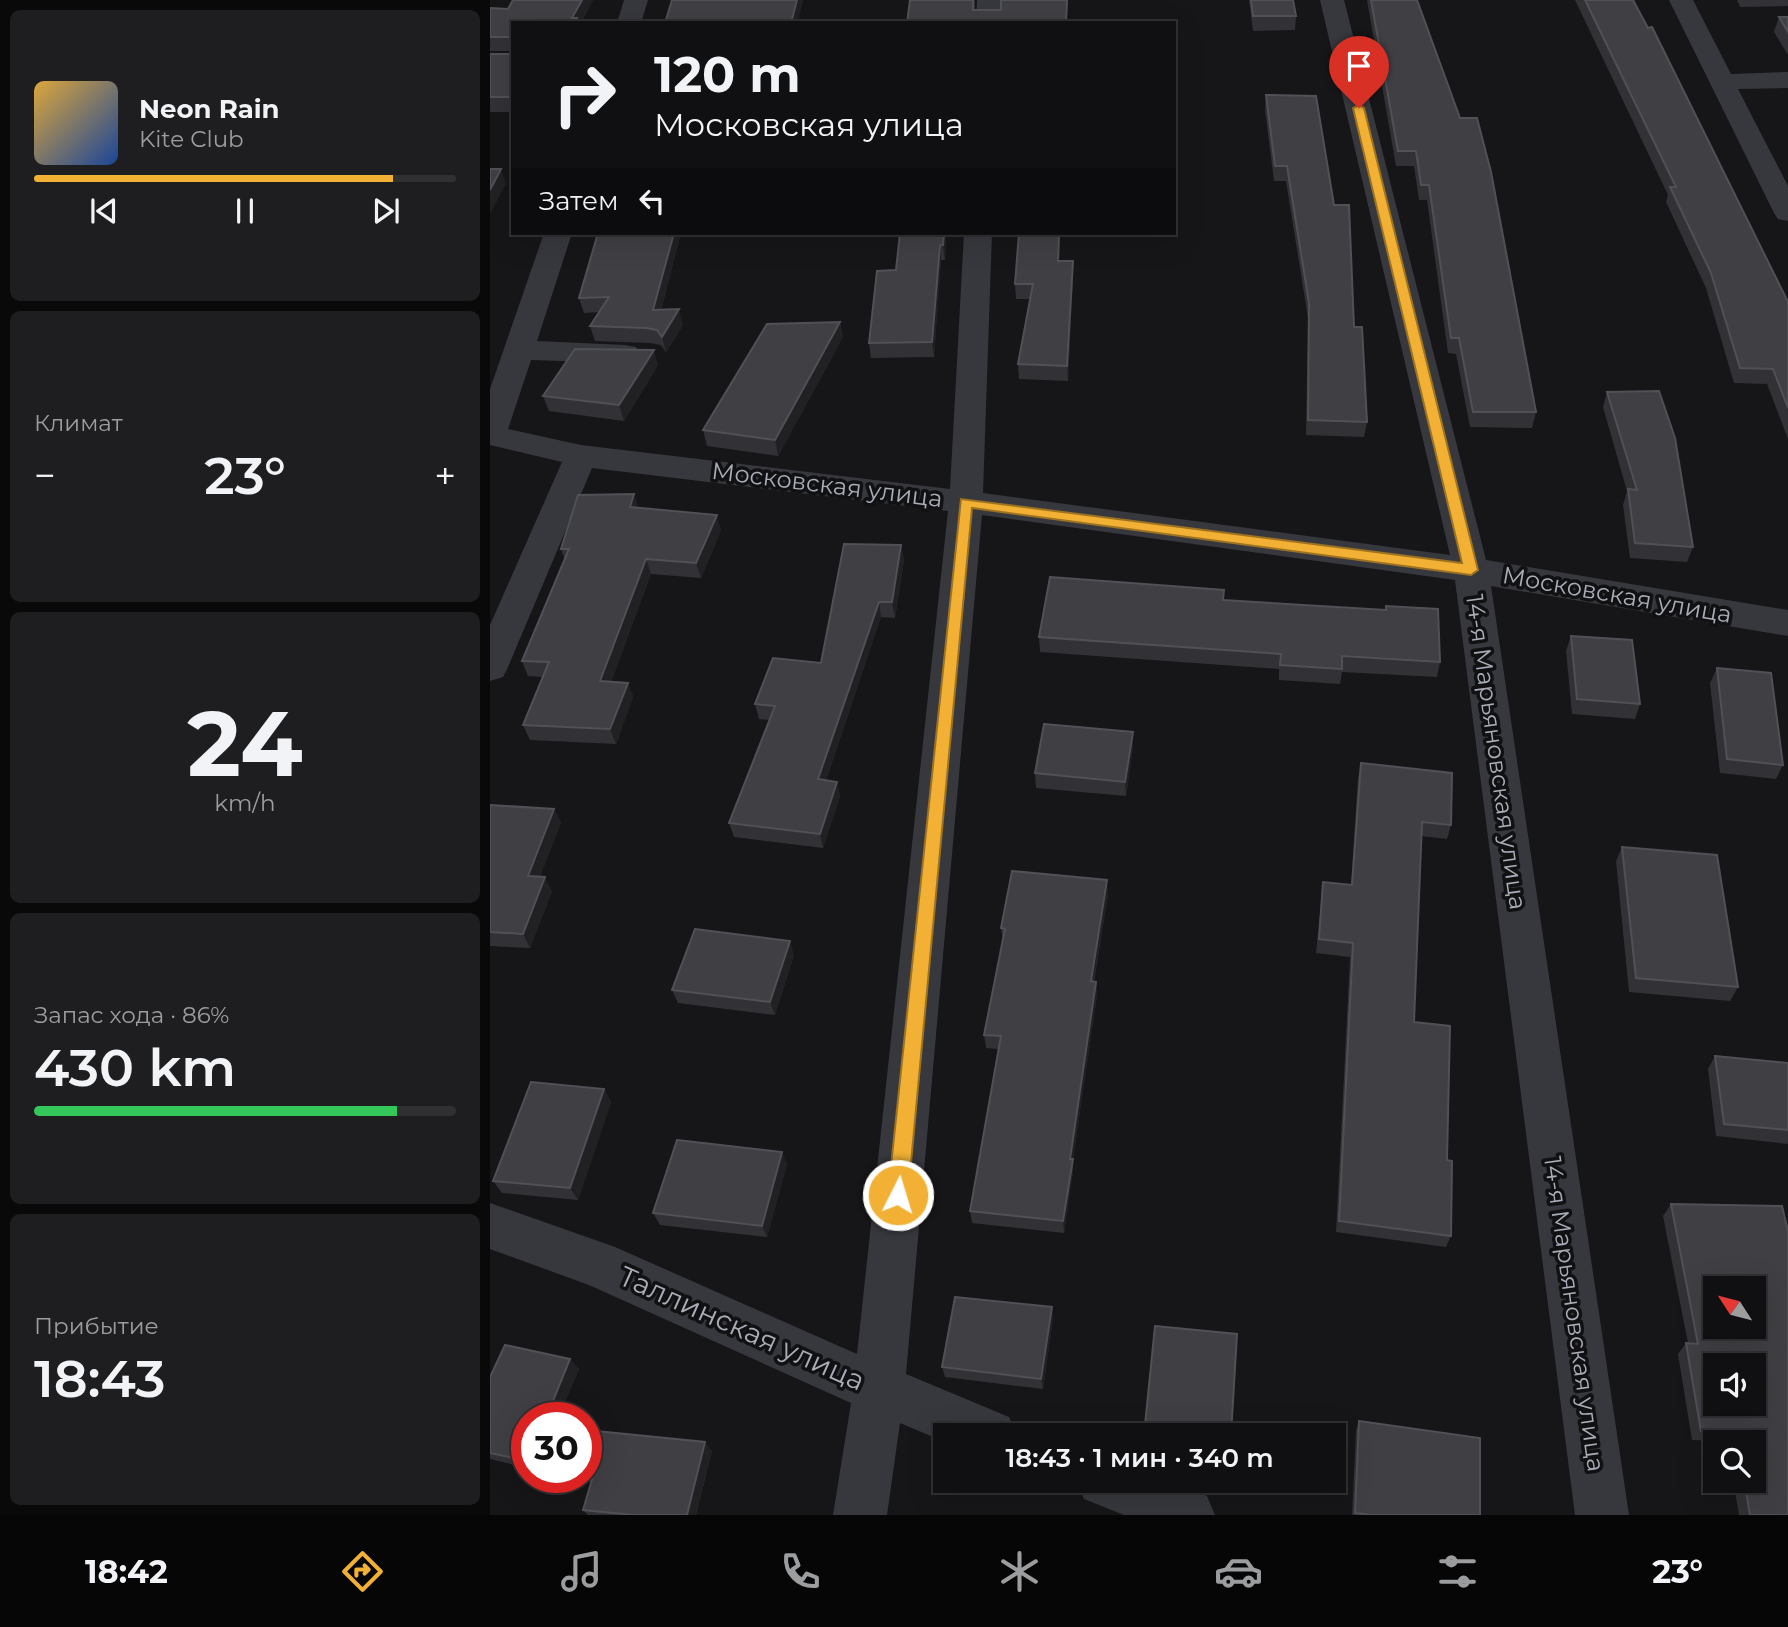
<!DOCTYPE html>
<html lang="ru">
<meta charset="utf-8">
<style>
body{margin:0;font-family:Montserrat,sans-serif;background:#1e1e20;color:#f1f3f6;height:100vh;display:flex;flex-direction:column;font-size:26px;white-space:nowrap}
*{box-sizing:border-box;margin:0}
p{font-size:23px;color:#9c9d9f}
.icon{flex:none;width:38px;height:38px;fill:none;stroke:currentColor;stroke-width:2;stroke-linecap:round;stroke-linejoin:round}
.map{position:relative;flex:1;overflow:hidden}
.sheet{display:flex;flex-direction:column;gap:10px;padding:10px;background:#09090a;width:490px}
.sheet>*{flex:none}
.guide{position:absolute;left:21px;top:21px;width:665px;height:214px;border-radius:0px;box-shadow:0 7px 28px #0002,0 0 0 2px #303032;background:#101012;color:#f1f3f6;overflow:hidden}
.needle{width:46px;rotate:306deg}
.controls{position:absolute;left:1213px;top:1276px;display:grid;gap:14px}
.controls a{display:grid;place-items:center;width:63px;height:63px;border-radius:0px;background:#101012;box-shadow:0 7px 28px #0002,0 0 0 2px #303032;font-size:35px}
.speed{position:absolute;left:21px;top:1402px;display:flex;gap:14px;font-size:35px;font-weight:700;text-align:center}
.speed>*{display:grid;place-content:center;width:91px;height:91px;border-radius:50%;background:#101012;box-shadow:0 7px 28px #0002,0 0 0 2px #303032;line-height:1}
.speed .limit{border:10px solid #d22;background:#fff;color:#111}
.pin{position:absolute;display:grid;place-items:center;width:60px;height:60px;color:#fff;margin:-72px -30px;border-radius:50% 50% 50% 0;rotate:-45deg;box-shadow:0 0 7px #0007}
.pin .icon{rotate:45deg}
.me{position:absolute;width:77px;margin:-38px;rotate:5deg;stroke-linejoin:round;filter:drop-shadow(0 0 5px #0008)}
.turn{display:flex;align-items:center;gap:24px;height:147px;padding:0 28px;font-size:32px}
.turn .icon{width:91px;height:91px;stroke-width:2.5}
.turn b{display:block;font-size:49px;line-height:60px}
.then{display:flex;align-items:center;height:66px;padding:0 28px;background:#0003;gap:14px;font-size:26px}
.big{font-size:52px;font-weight:600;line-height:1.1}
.sheet .widget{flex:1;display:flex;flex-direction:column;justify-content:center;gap:10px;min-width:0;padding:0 24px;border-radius:10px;background:#1e1e20}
.sheet .dial{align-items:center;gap:0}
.dial b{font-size:91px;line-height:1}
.song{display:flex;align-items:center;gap:21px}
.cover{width:84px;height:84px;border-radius:10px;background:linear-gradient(135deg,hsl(40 70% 55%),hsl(220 70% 35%))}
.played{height:7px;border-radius:4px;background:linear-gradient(90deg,#f2b134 85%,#303032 85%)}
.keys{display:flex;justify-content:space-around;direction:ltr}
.heat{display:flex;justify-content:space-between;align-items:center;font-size:38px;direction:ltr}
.charge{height:10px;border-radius:5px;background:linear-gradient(90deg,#34c759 86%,#303032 0)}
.trip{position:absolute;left:443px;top:1423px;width:413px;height:70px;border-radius:0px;background:#101012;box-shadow:0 7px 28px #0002,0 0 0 2px #303032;font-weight:600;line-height:70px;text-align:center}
.tabs{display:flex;height:112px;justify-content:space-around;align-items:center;background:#060607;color:#9c9d9f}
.tabs .icon{width:49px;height:49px}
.tabs .current{color:#f2b134}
.tabs b{font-size:32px;color:#f1f3f6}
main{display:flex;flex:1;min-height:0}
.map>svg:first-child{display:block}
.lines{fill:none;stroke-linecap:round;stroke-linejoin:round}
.minor{fill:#37383d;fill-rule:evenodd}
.wall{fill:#323236}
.shaded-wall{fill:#212124}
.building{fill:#3f3f44;stroke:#4f5156;stroke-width:2;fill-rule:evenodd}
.route{fill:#f2b134;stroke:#9d7322;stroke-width:2}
.labels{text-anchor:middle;stroke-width:7;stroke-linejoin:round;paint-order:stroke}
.street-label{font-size:24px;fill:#a8adb8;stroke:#111113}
.near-street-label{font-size:28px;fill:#a8adb8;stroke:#111113}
</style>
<main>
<section class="sheet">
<div class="widget">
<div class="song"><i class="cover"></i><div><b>Neon Rain</b><p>Kite Club</p></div></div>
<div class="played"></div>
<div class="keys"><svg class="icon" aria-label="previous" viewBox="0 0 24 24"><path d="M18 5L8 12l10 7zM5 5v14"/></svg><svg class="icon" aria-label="pause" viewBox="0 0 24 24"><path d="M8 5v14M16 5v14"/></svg><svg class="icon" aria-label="next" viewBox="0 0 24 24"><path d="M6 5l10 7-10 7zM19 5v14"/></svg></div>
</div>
<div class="widget"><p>Климат</p>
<div class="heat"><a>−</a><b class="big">23°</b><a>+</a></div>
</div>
<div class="widget dial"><b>24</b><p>km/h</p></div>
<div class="widget"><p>Запас хода · 86%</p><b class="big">430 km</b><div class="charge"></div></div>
<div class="widget"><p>Прибытие</p><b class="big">18:43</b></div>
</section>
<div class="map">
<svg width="1298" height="1515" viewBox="0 0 1298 1515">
<rect width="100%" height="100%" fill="#161618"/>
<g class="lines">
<g class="minor">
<polygon points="134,0 158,0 151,23 127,23"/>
<polygon points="487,0 511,0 510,23 486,23"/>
<polygon points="830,0 854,0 996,560 1298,610 1298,636 1001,586 1139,1515 1085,1515 965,580 492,515 416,1374 519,1417 527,1435 455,1435 455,1442 410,1423 397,1515 343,1515 361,1403 99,1285 0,1249 0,1203 125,1247 367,1354 458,511 102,468 18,667 13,677 0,681 0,625 72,462 0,445 0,389 54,233 82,233 47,341 135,345 146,347 150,354 146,361 135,363 41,360 18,429 91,445 460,489 474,233 502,233 493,493 960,555"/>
<polygon points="1179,0 1203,0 1241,74 1298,72 1298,88 1248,89 1298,186 1298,221 1288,219 1284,213"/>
<polygon points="587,1480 679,1480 717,1496 725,1515 634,1515 594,1499"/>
</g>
</g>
<g class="wall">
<polygon points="23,0 103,0 91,23 23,23 23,112 0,112 0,54 20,54 20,51 0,51 0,8 18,9"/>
<polygon points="420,0 485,0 485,10 511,10 578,0 577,23 417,23"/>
<polygon points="759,0 803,0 806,16 805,30 763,31"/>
<polygon points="877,0 927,0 1046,412 1042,428 980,427 966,354 958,353 937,200 929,200 924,166 906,166"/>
<polygon points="1085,0 1143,0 1298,302 1298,439 1277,384 1244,383 1216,288 1176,202 1178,195"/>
<polygon points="1247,0 1298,0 1298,6 1250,7"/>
<polygon points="1289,17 1298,17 1298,55 1284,32"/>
<polygon points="776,95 864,327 877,422 874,437 816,435 818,318 796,181 784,181 775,110"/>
<polygon points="108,233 191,233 171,310 193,325 176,352 171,345 160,343 105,341 100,326 109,312 94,313 89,298"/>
<polygon points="410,233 456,233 455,260 451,260 444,357 381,358 379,343 406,270"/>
<polygon points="529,233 570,233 569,261 583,261 583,276 578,381 529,379 528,364 540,299 526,299 525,284"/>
<polygon points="350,322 353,337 288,456 217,446 213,430"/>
<polygon points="168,365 134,421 59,411 53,396"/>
<polygon points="1117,392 1203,547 1197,562 1140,558 1133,505 1137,491 1113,407"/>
<polygon points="144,494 148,508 231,530 211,578 161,574 121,682 138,683 143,697 126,744 40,740 33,725 53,677 38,676 32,661 75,560 71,549"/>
<polygon points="411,545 414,560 405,618 391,617 336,780 347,782 350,796 333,848 244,837 239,823 280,720 269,719 265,704 331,663"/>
<polygon points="733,600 895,610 896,606 950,662 947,677 852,672 850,684 789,680 789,669 550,652 549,637"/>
<polygon points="1081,636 1150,704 1145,719 1082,714 1076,651"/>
<polygon points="1227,668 1293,765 1286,779 1230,773 1220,683"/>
<polygon points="643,747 636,796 546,788 545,773"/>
<polygon points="871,763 961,825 957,839 931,836 924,1022 957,1160 961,1236 956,1247 846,1232 860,957 826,953 833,882 861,885 868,778"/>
<polygon points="0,805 64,809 71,823 50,876 62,891 40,948 0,946"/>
<polygon points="1132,847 1248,987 1240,1001 1139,992 1126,861"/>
<polygon points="618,894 604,982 606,982 607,995 583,1159 583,1171 574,1233 482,1223 480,1211 508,1049 496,1048 494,1035 513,942 511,928"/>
<polygon points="304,955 285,1015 188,1003 182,990"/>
<polygon points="1225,1056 1298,1063 1298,1144 1226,1136 1218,1069"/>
<polygon points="114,1089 121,1102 88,1200 12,1193 3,1181"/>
<polygon points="297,1164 277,1237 170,1225 163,1213"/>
<polygon points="1181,1204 1298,1515 1249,1515 1243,1480 1264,1480 1264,1442 1202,1440 1188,1354 1196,1343 1198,1343 1173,1216"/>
<polygon points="563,1318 553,1389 455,1377 452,1367"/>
<polygon points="80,1359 89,1369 68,1418 37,1418 37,1468 0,1459 0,1377"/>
<polygon points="869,1421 990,1515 862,1515 866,1431"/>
<polygon points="96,1430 222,1451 206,1515 98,1515 93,1510 101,1482 77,1477 96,1477"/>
</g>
<g class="shaded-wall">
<polygon points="92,0 103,0 91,23 84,23 82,18"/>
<polygon points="307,0 313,0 308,23 301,23"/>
<polygon points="11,169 16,184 0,214 0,190"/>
<polygon points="184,233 191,233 167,325 163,310"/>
<polygon points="454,233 456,233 455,260 453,245"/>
<polygon points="450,245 451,260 444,357 442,342"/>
<polygon points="583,261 583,276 578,381 577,366"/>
<polygon points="189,309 193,325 176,352 172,337"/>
<polygon points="350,322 353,337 288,456 285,440"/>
<polygon points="164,350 168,365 134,421 129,405"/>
<polygon points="144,494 149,510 140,507"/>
<polygon points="227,515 231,530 211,578 206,563"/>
<polygon points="411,545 414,560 405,618 402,602"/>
<polygon points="156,559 161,574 116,696 110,681"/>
<polygon points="389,602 391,617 331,794 328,779"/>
<polygon points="138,683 143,697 126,744 120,729"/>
<polygon points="643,732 643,747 636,796 635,782"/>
<polygon points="347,782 350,796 333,848 330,834"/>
<polygon points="64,809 71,823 45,890 38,876"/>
<polygon points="55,877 62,891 40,948 33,934"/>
<polygon points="617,880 618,894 601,995 601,981"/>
<polygon points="300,941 304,955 285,1015 280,1002"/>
<polygon points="606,982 607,995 583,1159 583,1171 574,1233 573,1221 580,1159"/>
<polygon points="114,1089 121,1102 88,1200 80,1188"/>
<polygon points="292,1152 297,1164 277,1237 272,1226"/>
<polygon points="562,1307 563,1318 553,1389 551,1379"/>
<polygon points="80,1359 89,1369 68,1418 56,1418"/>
<polygon points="215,1442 222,1451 206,1515 197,1515"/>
</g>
<g class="building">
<polygon points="23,0 92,0 82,18 87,18 84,23 23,23 23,97 0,97 0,54 20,54 20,37 0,37 0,8 18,9"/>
<polygon points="182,0 307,0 301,23 175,23"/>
<polygon points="420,0 483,0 483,10 511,10 511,0 577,0 576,20 465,20 465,23 417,23"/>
<polygon points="761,0 803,0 806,16 763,16"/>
<polygon points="881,0 927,0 970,118 987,118 1001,172 1046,412 983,412 969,338 961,338 939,185 931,185 926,151 908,151"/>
<polygon points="1095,0 1143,0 1158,28 1162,27 1298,302 1298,408 1283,369 1250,368 1221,273 1180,187 1186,187"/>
<polygon points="1289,17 1298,17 1298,32"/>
<polygon points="776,95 826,96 844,205 859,205 864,327 872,327 877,422 818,420 819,303 797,166 785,166"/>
<polygon points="0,169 11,169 0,190"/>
<polygon points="108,233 184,233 163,310 189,309 172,337 167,330 156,328 100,326 119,297 89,298"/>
<polygon points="410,233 454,233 453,245 450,245 442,342 379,343 387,271 406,270"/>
<polygon points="529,233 569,233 568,261 583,261 577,366 528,364 543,284 525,284"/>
<polygon points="350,322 285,440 213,430 277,324"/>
<polygon points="85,349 164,350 129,405 53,396"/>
<polygon points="1169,391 1185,438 1203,547 1145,543 1138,489 1147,490 1117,392"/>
<polygon points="144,494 140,507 227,515 206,563 156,559 110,681 138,683 120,729 33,725 59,662 32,661 79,549 71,549 88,495"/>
<polygon points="354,544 411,545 402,602 389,602 328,779 347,782 330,834 239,823 285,706 265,704 283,658 331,663"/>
<polygon points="560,577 734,590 733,600 896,610 896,606 948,609 950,662 852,656 852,669 790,665 791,654 549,637"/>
<polygon points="1081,636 1142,640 1150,704 1087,699"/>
<polygon points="1227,668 1281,673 1293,765 1237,759"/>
<polygon points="554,724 643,732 635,782 545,773"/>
<polygon points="871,763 962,773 961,825 932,822 924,1022 960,1026 957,1160 962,1161 961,1236 849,1221 863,943 829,939 833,882 862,885"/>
<polygon points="0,805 64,809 38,876 55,877 33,934 0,932"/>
<polygon points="1132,847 1227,855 1248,987 1146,978"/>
<polygon points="522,871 617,880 601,981 606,982 580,1159 583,1159 573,1221 480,1211 511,1036 494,1035 515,929 511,928"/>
<polygon points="205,929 300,941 280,1002 182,990"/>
<polygon points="1225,1056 1298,1063 1298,1130 1234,1124"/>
<polygon points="41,1082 114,1089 80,1188 3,1181"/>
<polygon points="187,1140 292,1152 272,1226 163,1213"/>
<path d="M1181 1204 1292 1206 1298 1231V1515H1260L1254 1480H1264V1442H1247L1245 1432 1211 1431 1196 1343 1208 1344ZM1225 1288H1264V1326H1225ZM1225 1365H1264V1404H1225Z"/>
<polygon points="465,1297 562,1307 551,1379 452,1367"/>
<polygon points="665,1326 747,1334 741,1435 654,1435"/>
<polygon points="15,1345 80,1359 56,1418 37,1418 37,1461 0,1453 0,1377"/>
<polygon points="869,1421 990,1438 990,1515 881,1515 865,1513"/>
<polygon points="96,1430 215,1442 197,1515 144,1515 93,1510 103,1476 96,1475"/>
</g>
<polygon class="route" points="869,105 874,108 988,570 981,575 482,508 418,1195 415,1202 408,1204 401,1202 398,1195 471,499 972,563 863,108"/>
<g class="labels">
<g class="street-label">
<text transform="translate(337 485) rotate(7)" y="8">Московская улица</text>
<text transform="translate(1127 595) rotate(10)" y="8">Московская улица</text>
<text transform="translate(1006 752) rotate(82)" y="8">14-я Марьяновская улица</text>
<text transform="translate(1084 1314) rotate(82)" y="8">14-я Марьяновская улица</text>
</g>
<g class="near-street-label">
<text transform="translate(252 1328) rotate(24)" y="10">Таллинская улица</text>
</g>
</g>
</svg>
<div class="controls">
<a><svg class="needle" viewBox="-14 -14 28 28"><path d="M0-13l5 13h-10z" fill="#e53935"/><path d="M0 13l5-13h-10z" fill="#9c9d9f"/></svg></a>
<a><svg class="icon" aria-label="sound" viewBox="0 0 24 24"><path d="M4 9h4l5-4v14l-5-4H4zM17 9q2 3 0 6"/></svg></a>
<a><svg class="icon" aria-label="search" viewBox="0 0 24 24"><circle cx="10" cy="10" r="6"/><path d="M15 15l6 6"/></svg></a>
</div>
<div class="speed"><div class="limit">30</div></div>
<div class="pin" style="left:869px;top:108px;background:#d93025"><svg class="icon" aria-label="arrive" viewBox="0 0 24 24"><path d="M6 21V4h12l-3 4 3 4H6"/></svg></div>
<svg class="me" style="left:408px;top:1195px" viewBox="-20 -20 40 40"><circle r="17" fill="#f2b134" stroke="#fff" stroke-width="3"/><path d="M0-11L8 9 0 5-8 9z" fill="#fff"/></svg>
<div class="trip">18:43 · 1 мин · 340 m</div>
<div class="guide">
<div class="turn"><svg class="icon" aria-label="right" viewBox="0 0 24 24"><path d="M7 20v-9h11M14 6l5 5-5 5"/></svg><div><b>120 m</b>Московская улица</div></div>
<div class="then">Затем<svg class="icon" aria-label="left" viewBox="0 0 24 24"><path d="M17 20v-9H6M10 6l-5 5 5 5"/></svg></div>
</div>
</div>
</main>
<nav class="tabs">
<b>18:42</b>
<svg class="icon current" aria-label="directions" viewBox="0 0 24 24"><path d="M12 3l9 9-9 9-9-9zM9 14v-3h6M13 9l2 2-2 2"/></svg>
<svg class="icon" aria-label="music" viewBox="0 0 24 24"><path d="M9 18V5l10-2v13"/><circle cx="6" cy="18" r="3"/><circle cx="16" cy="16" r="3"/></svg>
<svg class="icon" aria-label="phone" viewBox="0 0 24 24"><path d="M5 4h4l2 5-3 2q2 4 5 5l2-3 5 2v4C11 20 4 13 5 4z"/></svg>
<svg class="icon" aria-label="climate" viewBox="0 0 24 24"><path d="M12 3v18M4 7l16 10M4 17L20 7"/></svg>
<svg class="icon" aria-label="car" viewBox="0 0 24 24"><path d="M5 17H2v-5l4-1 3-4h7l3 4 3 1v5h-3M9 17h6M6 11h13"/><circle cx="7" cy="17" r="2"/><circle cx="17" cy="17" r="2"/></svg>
<svg class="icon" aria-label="filters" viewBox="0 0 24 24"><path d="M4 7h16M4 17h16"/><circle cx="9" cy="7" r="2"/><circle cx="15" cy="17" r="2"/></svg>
<b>23°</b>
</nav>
